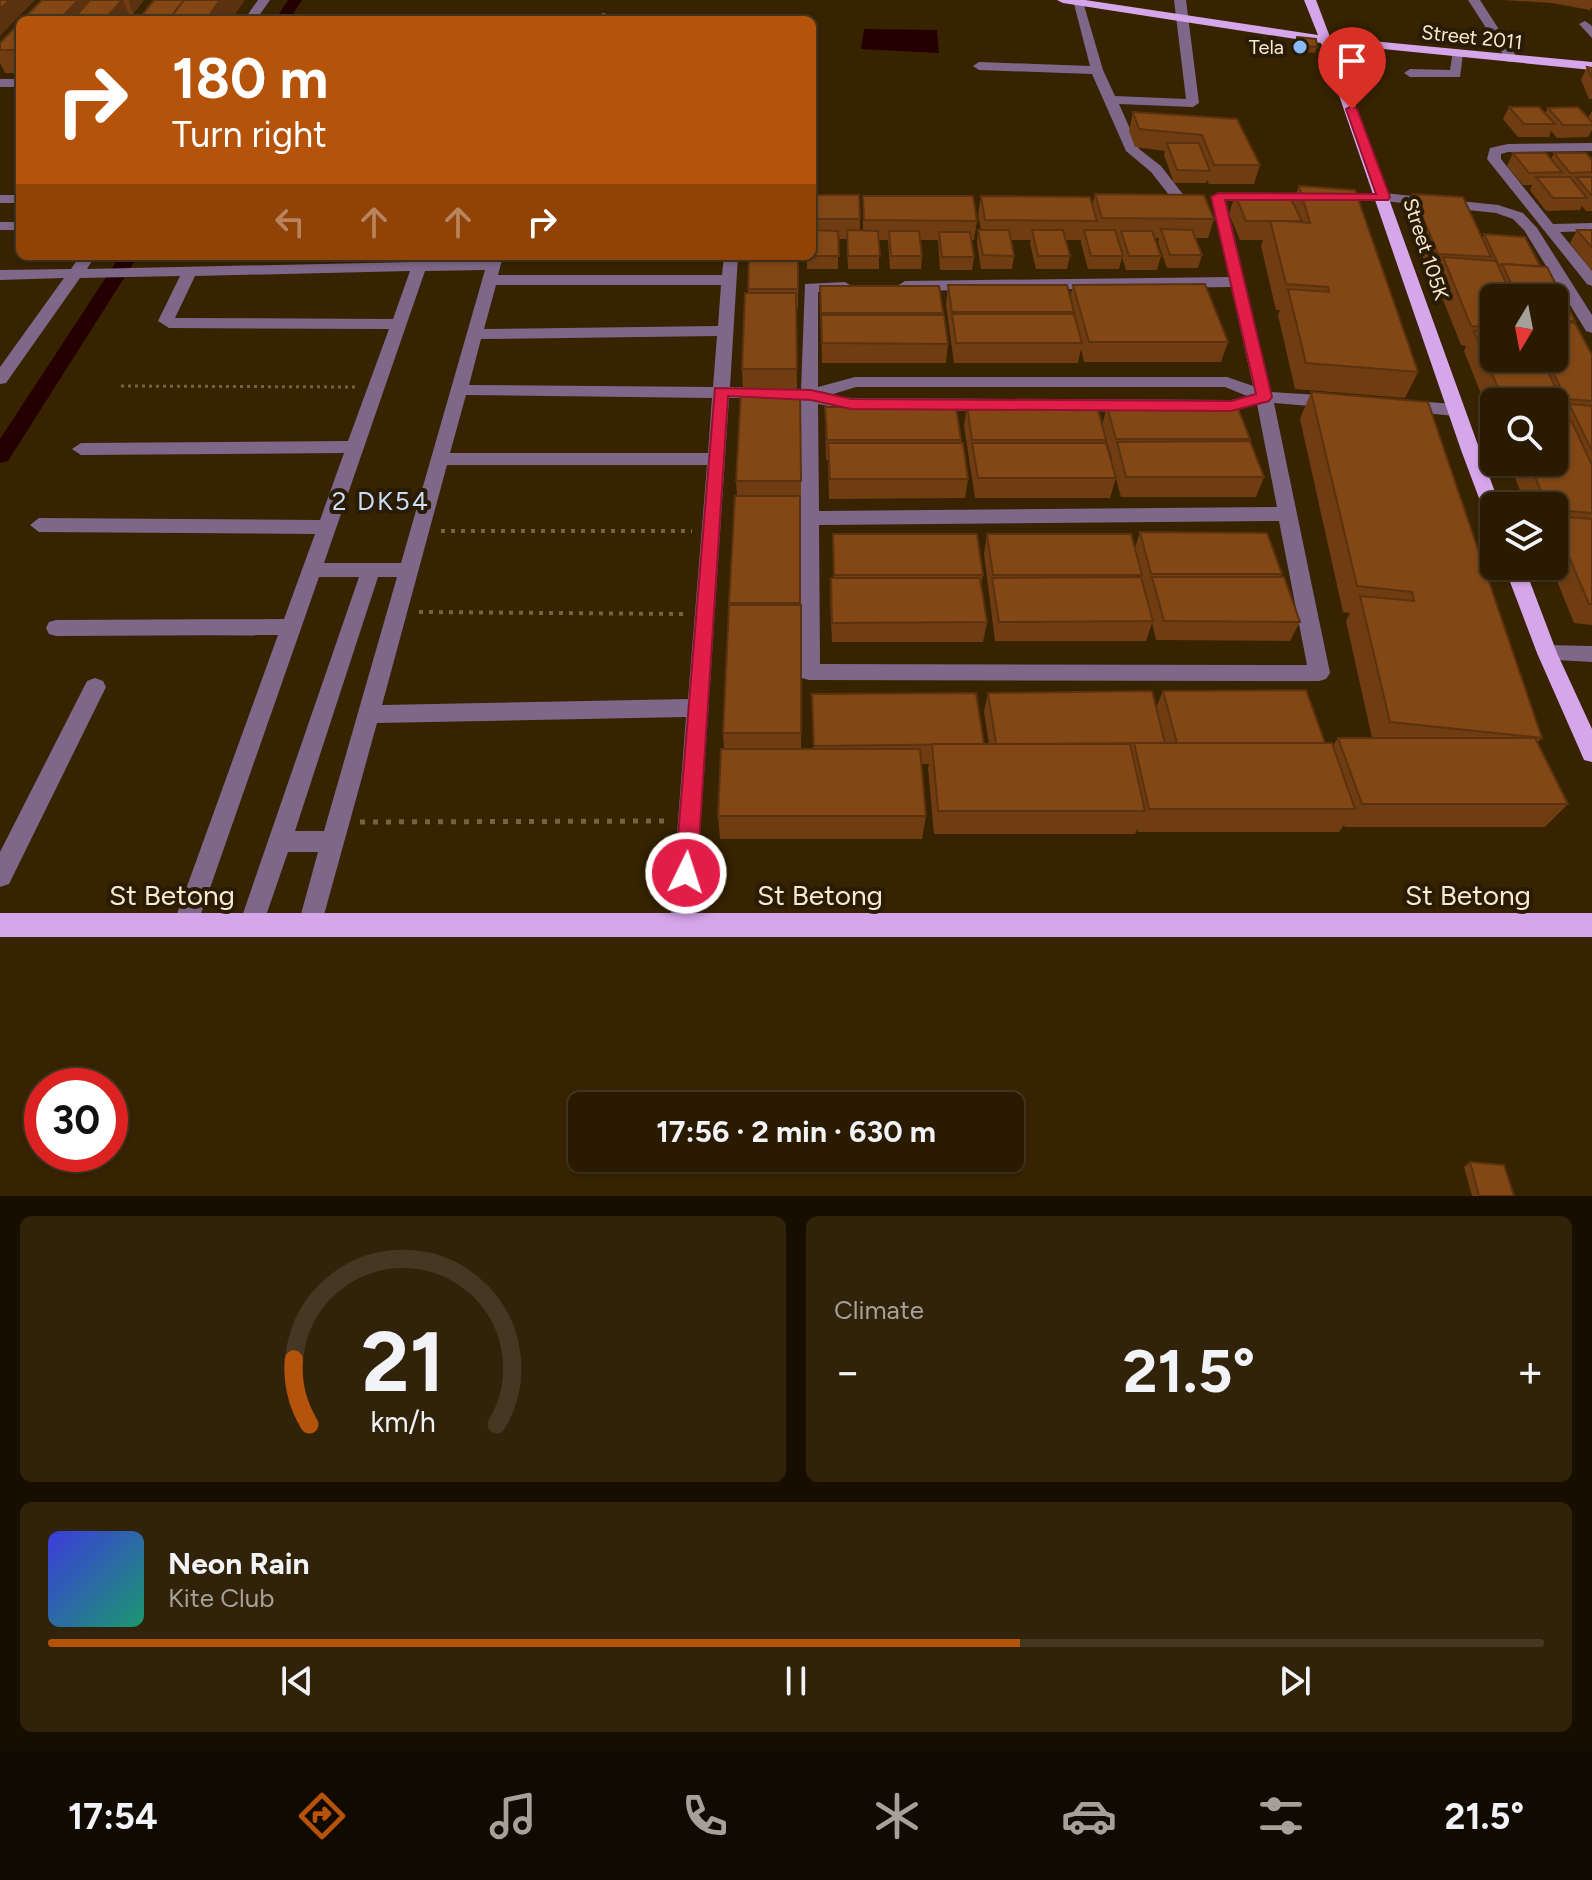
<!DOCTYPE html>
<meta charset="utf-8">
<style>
body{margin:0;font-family:Figtree,sans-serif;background:#31230a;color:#f1f3f6;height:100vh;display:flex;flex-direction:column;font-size:30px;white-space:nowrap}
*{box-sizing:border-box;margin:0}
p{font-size:26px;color:#a5a199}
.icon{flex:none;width:44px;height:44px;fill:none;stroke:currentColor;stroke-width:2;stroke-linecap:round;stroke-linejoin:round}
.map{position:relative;height:1196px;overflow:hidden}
.panel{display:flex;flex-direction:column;gap:20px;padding:20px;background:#170e00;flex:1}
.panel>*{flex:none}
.hud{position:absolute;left:16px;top:16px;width:800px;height:244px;border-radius:12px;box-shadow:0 2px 6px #0004,0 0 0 2px #453822;background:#b45309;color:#fff;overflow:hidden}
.needle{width:52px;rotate:190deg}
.buttons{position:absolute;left:1480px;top:284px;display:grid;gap:16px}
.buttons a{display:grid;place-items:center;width:88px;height:88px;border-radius:12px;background:#291a00;box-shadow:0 2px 6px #0004,0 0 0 2px #453822;font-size:40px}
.speed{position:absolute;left:24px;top:1068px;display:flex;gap:16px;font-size:40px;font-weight:700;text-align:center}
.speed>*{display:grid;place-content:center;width:104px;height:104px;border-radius:50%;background:#291a00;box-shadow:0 2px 6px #0004,0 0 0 2px #453822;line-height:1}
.speed .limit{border:12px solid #d22;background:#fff;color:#111}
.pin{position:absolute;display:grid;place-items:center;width:68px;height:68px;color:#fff;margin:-82px -34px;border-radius:50% 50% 50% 0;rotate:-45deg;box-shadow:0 0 8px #0007}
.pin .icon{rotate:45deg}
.me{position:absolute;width:88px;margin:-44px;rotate:4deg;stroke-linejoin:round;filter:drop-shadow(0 0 6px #0008)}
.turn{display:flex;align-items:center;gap:28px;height:168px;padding:0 24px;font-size:36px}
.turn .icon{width:104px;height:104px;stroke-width:2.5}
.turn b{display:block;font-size:56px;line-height:68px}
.lanes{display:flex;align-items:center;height:76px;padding:0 24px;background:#0003;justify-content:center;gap:40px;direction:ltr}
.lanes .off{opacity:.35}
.big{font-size:60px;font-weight:700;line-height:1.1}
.panel .card{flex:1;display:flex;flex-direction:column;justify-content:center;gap:12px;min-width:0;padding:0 28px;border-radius:12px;background:#31230a}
.panel .dial{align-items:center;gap:0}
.dial svg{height:208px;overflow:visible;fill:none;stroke:#453822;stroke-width:7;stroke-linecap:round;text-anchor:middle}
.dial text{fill:#f1f3f6;stroke:none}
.song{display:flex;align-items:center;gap:24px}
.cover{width:96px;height:96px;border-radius:12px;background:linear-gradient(135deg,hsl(240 70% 55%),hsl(160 70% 35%))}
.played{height:8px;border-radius:4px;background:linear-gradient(90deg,#b45309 65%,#453822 65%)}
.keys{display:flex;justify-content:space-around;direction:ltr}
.heat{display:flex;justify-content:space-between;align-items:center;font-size:44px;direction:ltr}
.panel .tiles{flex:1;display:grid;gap:20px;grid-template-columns:1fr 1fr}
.card:last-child{grid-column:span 2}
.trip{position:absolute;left:568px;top:1092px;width:456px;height:80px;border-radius:12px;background:#291a00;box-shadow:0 2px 6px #0004,0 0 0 2px #453822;font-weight:700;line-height:80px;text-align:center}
.menu{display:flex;height:128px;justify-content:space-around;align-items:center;background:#100a00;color:#a5a199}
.menu .icon{width:56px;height:56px}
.menu .current{color:#b45309}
.menu b{font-size:36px;color:#f1f3f6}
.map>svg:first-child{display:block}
.water{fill:#240003}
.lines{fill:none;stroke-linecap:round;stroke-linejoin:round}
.canal{fill:#240003;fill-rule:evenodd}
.path-far2{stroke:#756243;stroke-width:3;stroke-dasharray:3 4;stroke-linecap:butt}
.path-far1{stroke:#756243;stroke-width:4;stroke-dasharray:4 6;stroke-linecap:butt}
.path{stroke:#756243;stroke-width:5;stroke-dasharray:5 8;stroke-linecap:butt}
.minor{fill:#7e6788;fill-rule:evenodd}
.major{fill:#d6a6ea;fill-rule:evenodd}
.wall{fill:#703d12;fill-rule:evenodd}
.shaded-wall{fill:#5b320f}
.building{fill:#824715;stroke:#5b320f;stroke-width:2}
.route{fill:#e11d48;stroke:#92132f;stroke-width:2}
.poi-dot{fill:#89bafc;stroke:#291b04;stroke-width:3}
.labels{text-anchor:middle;stroke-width:8;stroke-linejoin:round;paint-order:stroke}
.far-street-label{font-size:20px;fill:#faead2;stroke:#291b04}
.far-poi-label{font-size:20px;fill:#faead2;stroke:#291b04;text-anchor:end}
.neighbourhood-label{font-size:26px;letter-spacing:2px;fill:#cbddf7;stroke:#291b04}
.near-street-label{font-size:28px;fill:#faead2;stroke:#291b04}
</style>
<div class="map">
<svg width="1592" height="1196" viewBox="0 0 1592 1196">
<rect width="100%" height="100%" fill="#372300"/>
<polygon class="water" points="864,29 937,30 939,53 861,49"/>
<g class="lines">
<g class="canal">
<polygon points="288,0 302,0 289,20 275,20"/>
<polygon points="120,256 138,256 8,461 0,463 0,439"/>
</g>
<polyline class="path-far2" points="121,386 355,387"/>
<g class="path-far1">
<polyline points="441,531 692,531"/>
<polyline points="419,612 686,614"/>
</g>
<polyline class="path" points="360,822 667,821"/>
<g class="minor">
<polygon points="258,0 270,0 256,20 244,20"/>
<polygon points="1073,0 1083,2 1103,70 1115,96 1186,99 1174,0 1186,0 1199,103 1193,107 1119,104 1139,149 1161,166 1185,197 1183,200 1173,200 1151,172 1126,151 1092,74 979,70 973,66 979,62 1090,66"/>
<polygon points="1468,0 1480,0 1518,59 1516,62 1508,62"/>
<polygon points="603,13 622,18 624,20 599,18 597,16"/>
<polygon points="748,14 793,16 799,19 744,19 744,15"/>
<polygon points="1585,21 1592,26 1592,38 1579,24"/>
<polygon points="1453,51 1463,54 1460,77 1410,77 1404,73 1410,69 1450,70"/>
<rect x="0" y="79" width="20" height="8"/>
<polygon points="1592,143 1592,151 1508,152 1501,154 1501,159 1553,224 1592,223 1592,231 1560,232 1592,271 1592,286 1587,284 1487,159 1490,148 1508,144"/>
<path d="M1218 193H1384L1498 205 1523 213 1537 228 1592 315V333L1586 331 1524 230 1513 219 1496 213 1384 201H1226L1271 392 1334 396 1343 402 1334 408 1274 403 1330 673 1326 679 1319 681 809 680 802 678 798 672 801 401 789 395 792 391 801 390 805 284 845 282 853 287 845 292H818V387L855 377H1227L1253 386 1231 287 905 291 897 286 905 281 1229 277 1211 197ZM856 387H1225L1247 396 1231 400 851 398 830 395ZM818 404 851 410 1231 412 1257 404 1277 507 819 511ZM1279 521 1307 665 820 664 819 525Z"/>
<rect x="0" y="195" width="20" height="8"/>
<rect x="0" y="222" width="20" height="8"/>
<path d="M80 256H95L87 269 413 262 416 256H430L428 262 487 261 489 256H503L498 275H722L724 256H738L730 387 766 388 774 393 766 398H729L694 925 691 933 682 937 673 933 670 925 686 717 377 723 319 933 310 937 301 933 298 925 318 852H288L260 933 251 937 242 933 239 925 359 577H319L197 925 194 933 185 937 176 933 173 925 278 635 56 636 49 634 46 628 49 622 56 620 284 619 315 534 39 532 30 525 39 518 320 520 344 453 81 455 72 449 81 443 348 441 389 329 169 328 158 321 180 276 80 278 6 383 0 384V367L64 278 0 280V270L71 269ZM485 270 401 563H324L425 271ZM410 271 393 319 175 318 195 276ZM496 285H721L718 326 484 329ZM717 336 713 387 469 385 481 339ZM466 395 712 398 708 453H450ZM447 465H707L688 699 382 705ZM378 577H397L324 831H295Z"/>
<polygon points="1402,400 1454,404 1463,410 1454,416 1396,410 1393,406"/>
<polygon points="1547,645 1592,646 1592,662 1540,659 1537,653 1540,647"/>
<polygon points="95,678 103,681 106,687 9,884 0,887 0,852 87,681"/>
</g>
<g class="major">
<polygon points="1057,0 1085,0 1318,35 1304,0 1316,0 1330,37 1592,62 1592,70 1333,44 1500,506 1494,506 1494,521 1485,514 1461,450 1321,43 1063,3"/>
<polygon points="1504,566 1524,566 1557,653 1592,729 1592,762 1584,760 1581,753 1537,653"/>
<rect x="0" y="913" width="1592" height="24"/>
</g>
</g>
<g class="wall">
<polygon points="42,0 144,0 133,14 129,14 130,16 127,20 22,20"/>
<polygon points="1502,0 1592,0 1592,7 1590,10 1552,3"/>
<polygon points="20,22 20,73 5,73 0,63 0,43"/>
<polygon points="1297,37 1317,47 1315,53 1295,51 1295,43"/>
<polygon points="1587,67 1592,68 1592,99 1589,99 1581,80"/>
<polygon points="1509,107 1545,113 1548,108 1588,118 1592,111 1592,130 1588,137 1557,138 1551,131 1549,137 1518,137 1503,119"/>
<polygon points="1133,112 1237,119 1260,165 1254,184 1209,184 1207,180 1206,183 1174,183 1164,155 1165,151 1135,147 1129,131"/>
<polygon points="1513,153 1551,159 1554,153 1591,158 1592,156 1592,211 1586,211 1582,206 1580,210 1546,211 1530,190 1532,185 1523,185 1507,166"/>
<polygon points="1299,186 1418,372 1405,398 1295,389 1278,315 1280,310 1276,310 1261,246 1263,240 1240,240 1229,214 1235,195 1293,203"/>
<polygon points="1095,194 1214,219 1208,238 1195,238 1202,255 1198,268 1167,268 1158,242 1159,238 1154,238 1161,256 1157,270 1126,270 1122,257 1119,269 1088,269 1081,243 1081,240 1066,240 1070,256 1067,269 1036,269 1030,243 1031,240 1011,240 1014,256 1012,269 981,269 977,243 978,230 981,230 978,215 981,196 1092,205"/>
<path d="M1413 194 1482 239 1484 234 1540 266 1575 321 1573 323 1592 355V625L1574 623 1551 566H1554V506H1526L1509 462H1554V402H1494V426L1464 351 1466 346 1461 345 1434 277 1435 274 1429 273 1405 213ZM1494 298H1554V358H1494Z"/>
<polygon points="812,195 860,219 860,230 863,230 863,196 977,221 974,240 971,240 974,257 972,270 940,270 938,240 920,240 922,256 921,269 890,269 888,240 879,240 879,269 848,269 847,239 838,239 838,269 807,269 807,256 812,256"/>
<polygon points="1577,230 1592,230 1592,271 1570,243"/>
<polygon points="749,256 798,256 798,308 796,308 797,389 743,389 742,369 748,293"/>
<polygon points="948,285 1070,297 1073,285 1228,342 1221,362 1084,362 1081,349 1078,363 954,363 946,305"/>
<polygon points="820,286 943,313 948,344 946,363 822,363"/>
<polygon points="1311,392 1542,738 1537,743 1568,804 1545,827 1345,827 1344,825 1339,832 1138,832 1138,828 1135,834 934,834 928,768 929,764 921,764 926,816 922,839 720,839 718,816 724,749 723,733 735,496 737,496 736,481 801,481 801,749 813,749 812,694 984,744 989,744 984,712 988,693 1156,708 1163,691 1333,746 1338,738 1372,738 1346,621 1350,613 1343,612 1300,419"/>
<polygon points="967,406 1106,440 1105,443 1116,478 1110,498 975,498 964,426"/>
<polygon points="1107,406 1250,439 1249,441 1264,477 1256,497 1121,497 1111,461 1112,459 1102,426"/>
<polygon points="825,407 961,440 968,479 965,498 829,499 828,460 826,460"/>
<polygon points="1140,532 1282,574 1281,577 1300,622 1290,641 1156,640 1152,623 1146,641 995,641 984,554 987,534 1135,548"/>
<polygon points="833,534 983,575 981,584 987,622 983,642 832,642 830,598 831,578 833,578"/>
<polygon points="1470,1162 1514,1196 1472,1196 1464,1167"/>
</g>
<g class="shaded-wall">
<polygon points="9,0 35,0 0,36 0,9"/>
<polygon points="78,0 108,0 90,20 59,20"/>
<polygon points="122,0 123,0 130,16 127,20 104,20"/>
<polygon points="130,0 144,0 133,14 129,2"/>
<polygon points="220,0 245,0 231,20 206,20"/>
</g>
<g class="building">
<polygon points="0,0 9,0 0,9"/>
<polygon points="42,0 78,0 59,20 22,20"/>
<polygon points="90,0 122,0 104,20 72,20"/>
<polygon points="154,0 184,0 168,20 138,20"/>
<polygon points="184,0 220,0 206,20 169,20"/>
<polygon points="20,22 20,50 0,50 0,43"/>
<polygon points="1297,37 1316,39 1317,47 1297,45"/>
<polygon points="1587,67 1592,68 1592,78"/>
<polygon points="1509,107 1539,107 1555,124 1524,124"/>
<polygon points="1578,107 1592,122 1592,125 1563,125 1548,108"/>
<polygon points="1133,112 1237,119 1260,165 1214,165 1202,135 1139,129"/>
<polygon points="1167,143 1199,143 1210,171 1177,170"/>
<polygon points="1513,153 1546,153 1562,172 1529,173"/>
<polygon points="1554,153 1586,153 1592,160 1592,172 1570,173"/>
<polygon points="1536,177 1570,177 1587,198 1553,198"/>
<polygon points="1576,177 1592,177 1592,196"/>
<polygon points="1299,186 1355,190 1418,372 1306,363 1288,289 1329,292 1328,287 1286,284 1270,220 1310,223"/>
<polygon points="1095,194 1204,195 1214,219 1102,218"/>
<polygon points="1413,194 1463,197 1491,257 1438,254"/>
<polygon points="812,195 859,195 860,219 812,219"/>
<polygon points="1235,195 1289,195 1302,221 1246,221"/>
<polygon points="863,196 973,196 977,221 864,220"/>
<polygon points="981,196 1090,197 1097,221 985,220"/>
<polygon points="1161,229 1192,230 1202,255 1170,255"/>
<polygon points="812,230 838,231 839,256 812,256"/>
<polygon points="847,230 878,231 880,256 848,256"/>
<polygon points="978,230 1009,230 1014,256 983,255"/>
<polygon points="1032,230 1063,230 1070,256 1038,256"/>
<polygon points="1084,230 1115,230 1123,256 1091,256"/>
<polygon points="1577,230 1592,230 1592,248"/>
<polygon points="889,231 919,231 922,256 891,256"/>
<polygon points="1121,231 1152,231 1161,256 1129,256"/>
<polygon points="939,232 970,232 974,257 942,257"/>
<polygon points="1484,234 1525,237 1540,266 1502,264 1499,266"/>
<polygon points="749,256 798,256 798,289 748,289"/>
<polygon points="1443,257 1496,261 1513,298 1494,298 1494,327 1471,326"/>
<polygon points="1502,264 1547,267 1575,321 1554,320 1554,298 1518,298"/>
<polygon points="1205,284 1228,342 1089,342 1073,285"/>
<polygon points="948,285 1067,285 1074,312 952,312"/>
<polygon points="820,286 939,286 943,313 821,313"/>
<polygon points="745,293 796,293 797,369 742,369"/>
<polygon points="952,314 1074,314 1082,343 956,343"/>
<polygon points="821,315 944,315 948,344 822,343"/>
<polygon points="1554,322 1575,323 1592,355 1592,401 1566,399 1546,358 1554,358"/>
<polygon points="1474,331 1494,332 1494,358 1542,358 1568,415 1554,414 1554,402 1504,402"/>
<polygon points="741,391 800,392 801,481 736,481"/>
<polygon points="1311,392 1428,402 1542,738 1390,722 1360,596 1414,601 1412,592 1357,586"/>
<polygon points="1569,404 1592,406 1592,451"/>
<polygon points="967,406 1097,406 1106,440 972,440"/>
<polygon points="1107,406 1237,406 1250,439 1116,439"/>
<polygon points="825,407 956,407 961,440 827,440"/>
<polygon points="1554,421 1572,422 1592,465 1592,513 1554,510 1554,506 1547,506 1529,462 1554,462"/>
<polygon points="1250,441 1264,477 1126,477 1117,442"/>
<polygon points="828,443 963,443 968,479 830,479"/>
<polygon points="972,443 1106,443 1116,478 978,478"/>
<polygon points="735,496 800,496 800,603 729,603"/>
<polygon points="1554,516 1592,519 1592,604 1589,604 1554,521"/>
<polygon points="1140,532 1267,533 1282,574 1151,574"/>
<polygon points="833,534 977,534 983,575 834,575"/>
<polygon points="987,534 1131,534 1142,575 993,575"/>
<polygon points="1141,577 1153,621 999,622 992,578"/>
<polygon points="1152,577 1284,577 1300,622 1164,621"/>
<polygon points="831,578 980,578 987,622 832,623"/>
<polygon points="729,605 801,605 801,733 723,733"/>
<polygon points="1306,690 1325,743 1177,743 1163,691"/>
<polygon points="1152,691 1165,743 996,744 988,693"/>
<polygon points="976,693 984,744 814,746 812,694"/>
<polygon points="1338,738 1535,738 1568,804 1362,804"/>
<polygon points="1134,743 1332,743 1355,809 1149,809"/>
<polygon points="932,744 1130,744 1145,811 938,811"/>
<polygon points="721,749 920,749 926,816 718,816"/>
<polygon points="1470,1162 1504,1165 1514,1196 1479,1196"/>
</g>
<polygon class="route" points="1352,106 1357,109 1390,197 1388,200 1225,200 1272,397 1269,401 1231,411 851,409 811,400 728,396 697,873 693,880 686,883 678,880 675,873 715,388 811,390 851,399 1231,401 1256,394 1211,197 1218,193 1376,194 1346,109"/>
<circle class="poi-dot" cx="1300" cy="47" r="8"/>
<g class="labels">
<g class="far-street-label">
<text transform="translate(1472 37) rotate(6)" y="7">Street 2011</text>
<text transform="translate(1426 249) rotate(72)" y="7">Street 105K</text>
</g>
<g class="far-poi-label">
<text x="1284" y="54">Tela</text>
</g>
<g class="neighbourhood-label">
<text x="381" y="510">2 DK54</text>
</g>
<g class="near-street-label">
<text x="172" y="905">St Betong</text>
<text x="820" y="905">St Betong</text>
<text x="1468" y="905">St Betong</text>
</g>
</g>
</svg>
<div class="buttons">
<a><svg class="needle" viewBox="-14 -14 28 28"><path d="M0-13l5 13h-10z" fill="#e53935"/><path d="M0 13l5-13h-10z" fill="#a5a199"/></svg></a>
<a><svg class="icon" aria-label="search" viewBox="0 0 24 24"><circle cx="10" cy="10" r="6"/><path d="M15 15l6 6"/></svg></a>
<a><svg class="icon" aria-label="layers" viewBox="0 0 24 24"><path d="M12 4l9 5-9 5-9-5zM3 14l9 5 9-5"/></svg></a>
</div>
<div class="speed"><div class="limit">30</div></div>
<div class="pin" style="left:1352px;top:109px;background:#d93025"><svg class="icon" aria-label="arrive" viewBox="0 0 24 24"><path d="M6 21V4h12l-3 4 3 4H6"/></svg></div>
<svg class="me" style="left:686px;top:873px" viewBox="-20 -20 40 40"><circle r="17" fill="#e11d48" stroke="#fff" stroke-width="3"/><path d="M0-11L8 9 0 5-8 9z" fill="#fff"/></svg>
<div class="trip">17:56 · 2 min · 630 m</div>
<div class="hud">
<div class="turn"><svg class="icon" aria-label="right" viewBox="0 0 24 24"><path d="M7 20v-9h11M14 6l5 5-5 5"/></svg><div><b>180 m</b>Turn right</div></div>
<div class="lanes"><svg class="icon off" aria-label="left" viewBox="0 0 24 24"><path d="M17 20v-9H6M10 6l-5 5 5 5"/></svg><svg class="icon off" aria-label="ahead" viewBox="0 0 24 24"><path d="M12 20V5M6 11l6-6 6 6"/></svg><svg class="icon off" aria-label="ahead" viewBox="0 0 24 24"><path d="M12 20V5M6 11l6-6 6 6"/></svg><svg class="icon" aria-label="right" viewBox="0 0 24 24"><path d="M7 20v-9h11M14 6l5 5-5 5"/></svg></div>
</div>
</div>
<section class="panel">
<div class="tiles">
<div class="card dial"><svg viewBox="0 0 100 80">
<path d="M14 69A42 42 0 1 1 86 69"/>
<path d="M14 69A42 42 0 0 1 8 44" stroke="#b45309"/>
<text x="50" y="56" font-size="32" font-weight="700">21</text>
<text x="50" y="72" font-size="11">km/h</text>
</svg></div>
<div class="card"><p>Climate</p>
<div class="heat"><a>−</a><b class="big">21.5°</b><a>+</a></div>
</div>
<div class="card">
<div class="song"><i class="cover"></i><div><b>Neon Rain</b><p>Kite Club</p></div></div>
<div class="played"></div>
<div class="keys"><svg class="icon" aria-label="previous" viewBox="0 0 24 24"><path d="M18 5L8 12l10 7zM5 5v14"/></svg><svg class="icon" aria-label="pause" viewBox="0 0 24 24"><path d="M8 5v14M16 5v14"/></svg><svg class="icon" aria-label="next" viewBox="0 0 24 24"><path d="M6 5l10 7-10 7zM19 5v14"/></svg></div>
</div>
</div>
</section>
<nav class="menu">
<b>17:54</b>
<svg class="icon current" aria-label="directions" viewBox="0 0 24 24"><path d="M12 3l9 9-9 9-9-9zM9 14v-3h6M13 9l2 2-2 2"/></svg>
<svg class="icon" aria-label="music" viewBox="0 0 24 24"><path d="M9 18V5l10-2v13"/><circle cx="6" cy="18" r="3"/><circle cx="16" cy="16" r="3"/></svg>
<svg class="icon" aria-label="phone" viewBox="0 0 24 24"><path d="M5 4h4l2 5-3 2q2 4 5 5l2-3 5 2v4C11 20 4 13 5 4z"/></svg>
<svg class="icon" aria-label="climate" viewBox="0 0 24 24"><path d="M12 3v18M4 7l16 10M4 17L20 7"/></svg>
<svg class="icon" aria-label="car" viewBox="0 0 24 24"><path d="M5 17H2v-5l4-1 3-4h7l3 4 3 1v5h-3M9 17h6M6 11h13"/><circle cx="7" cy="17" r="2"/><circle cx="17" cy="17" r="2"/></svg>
<svg class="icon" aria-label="filters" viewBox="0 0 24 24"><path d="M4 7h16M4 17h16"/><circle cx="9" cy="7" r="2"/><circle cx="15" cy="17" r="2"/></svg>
<b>21.5°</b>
</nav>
